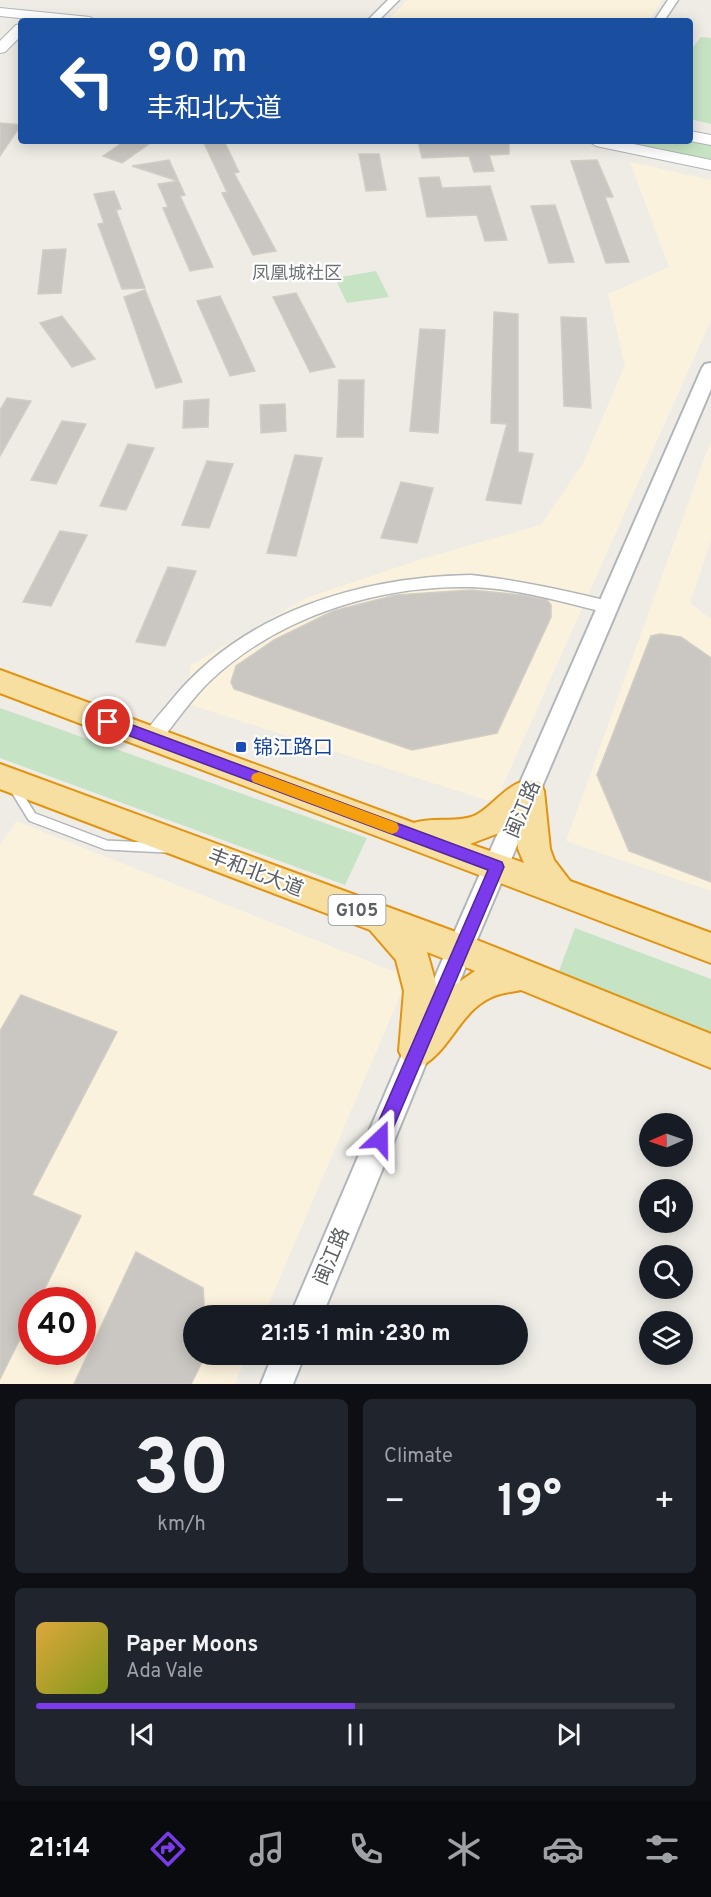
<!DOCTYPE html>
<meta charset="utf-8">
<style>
body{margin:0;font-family:Overpass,"Noto Sans SC",sans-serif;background:#20242c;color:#f1f3f6;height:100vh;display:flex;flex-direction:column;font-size:22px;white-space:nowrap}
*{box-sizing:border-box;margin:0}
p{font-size:20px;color:#9ea1a6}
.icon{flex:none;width:33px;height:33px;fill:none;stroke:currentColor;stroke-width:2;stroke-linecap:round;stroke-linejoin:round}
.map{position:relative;height:1384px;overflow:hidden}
.details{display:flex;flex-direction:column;gap:15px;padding:15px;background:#0d0f14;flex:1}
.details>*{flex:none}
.banner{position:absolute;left:18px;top:18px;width:675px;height:126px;border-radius:6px;box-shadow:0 3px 15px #0003;background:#1a4fa0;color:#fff;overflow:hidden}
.needle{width:39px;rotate:268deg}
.buttons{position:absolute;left:639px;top:1113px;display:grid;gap:12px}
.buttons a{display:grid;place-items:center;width:54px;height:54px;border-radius:50%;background:#171b24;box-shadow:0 3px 15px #0003;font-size:30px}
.speed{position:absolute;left:18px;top:1287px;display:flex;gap:12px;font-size:30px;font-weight:700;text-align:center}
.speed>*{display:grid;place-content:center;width:78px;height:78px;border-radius:50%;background:#171b24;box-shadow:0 3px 15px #0003;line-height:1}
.speed .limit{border:9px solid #d22;background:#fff;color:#111}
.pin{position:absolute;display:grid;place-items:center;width:51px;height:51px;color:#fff;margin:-26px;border:3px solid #fff;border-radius:50%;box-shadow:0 2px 6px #0007}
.me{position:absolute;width:66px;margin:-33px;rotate:23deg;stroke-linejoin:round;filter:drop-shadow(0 0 4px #0008)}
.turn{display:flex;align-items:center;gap:21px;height:126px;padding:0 30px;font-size:27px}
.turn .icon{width:78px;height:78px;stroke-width:2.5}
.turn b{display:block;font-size:42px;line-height:51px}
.big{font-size:45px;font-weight:700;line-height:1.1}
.details .tile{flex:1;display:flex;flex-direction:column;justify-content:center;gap:9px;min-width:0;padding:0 21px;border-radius:9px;background:#20242c}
.details .dial{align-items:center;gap:0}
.dial b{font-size:78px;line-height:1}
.song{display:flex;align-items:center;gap:18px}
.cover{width:72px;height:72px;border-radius:9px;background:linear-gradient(135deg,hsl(40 70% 55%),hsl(70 70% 35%))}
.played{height:6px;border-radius:3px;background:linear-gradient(90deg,#7c3aed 50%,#363941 50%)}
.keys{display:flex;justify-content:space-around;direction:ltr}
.heat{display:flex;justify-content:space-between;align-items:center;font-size:33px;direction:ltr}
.details .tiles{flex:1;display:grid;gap:15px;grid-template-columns:1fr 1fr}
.tile:last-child{grid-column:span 2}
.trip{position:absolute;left:183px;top:1305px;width:345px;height:60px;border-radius:30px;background:#171b24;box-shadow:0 3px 15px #0003;font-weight:700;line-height:60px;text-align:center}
.menu{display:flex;height:96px;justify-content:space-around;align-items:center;background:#090b0e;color:#9ea1a6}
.menu .icon{width:42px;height:42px}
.menu .on{color:#7c3aed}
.menu b{font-size:27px;color:#f1f3f6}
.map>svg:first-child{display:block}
.commercial{fill:#fbf2dd;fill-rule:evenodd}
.green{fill:#c6e4c4}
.building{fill:#cac7c2;stroke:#d2cdc4;stroke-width:1.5}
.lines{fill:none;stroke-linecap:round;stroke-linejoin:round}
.service-casing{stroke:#b2b6b9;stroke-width:12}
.minor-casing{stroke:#b2b6b9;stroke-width:3}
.tertiary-casing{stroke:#b2b6b9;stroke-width:4}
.secondary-casing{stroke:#b1b5b9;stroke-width:2}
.trunk-casing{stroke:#e29312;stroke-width:4}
.service{stroke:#fff;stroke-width:9}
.minor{fill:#fff;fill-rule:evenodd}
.tertiary{fill:#fff;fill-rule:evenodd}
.secondary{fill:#fff;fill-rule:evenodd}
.trunk{fill:#f7dfa2;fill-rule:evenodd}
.route{fill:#7c3aed;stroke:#51269a;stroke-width:1.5}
.slow{fill:#f59e0b}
.transit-dot{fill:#1a4fb4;stroke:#fff;stroke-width:2}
.labels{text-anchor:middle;stroke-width:4.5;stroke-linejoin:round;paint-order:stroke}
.far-quarter-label{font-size:18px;fill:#6e7376;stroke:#fff}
.shield{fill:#fff;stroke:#8e9092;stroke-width:1.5}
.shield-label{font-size:18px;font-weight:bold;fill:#5d6164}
.transit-label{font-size:20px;fill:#164399;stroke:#fff;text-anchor:start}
.street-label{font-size:20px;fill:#5d6164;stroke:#fff}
</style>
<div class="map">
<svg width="711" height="1384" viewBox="0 0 711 1384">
<rect width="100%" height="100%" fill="#eeece5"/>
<g class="commercial">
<polygon points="407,0 662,0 649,21 387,21"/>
<polygon points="630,162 711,180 711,320 495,803 185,703 191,665 306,598 422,559 541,525 583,463 625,365 608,294 669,267"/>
<polygon points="711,440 711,541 690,603 711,619 711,891 566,841"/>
<path d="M16 821 408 977 264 1315 194 1316V1354L247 1355 235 1384H0V845ZM32 1300H82V1352H32Z"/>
</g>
<g class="green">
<polygon points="701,37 711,38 711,124 690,119 690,51"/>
<polygon points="616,141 690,141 711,145 711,161"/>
<polygon points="376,271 389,297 347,303 335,278"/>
<polygon points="0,708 367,838 345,885 0,758"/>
<polygon points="575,928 711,979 711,1039 556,979"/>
</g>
<g class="building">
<polygon points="0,123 21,125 0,156"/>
<polygon points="125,141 153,141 122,163 103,156"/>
<polygon points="203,141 224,141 239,172 234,173 276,251 253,255 222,193 227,192"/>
<polygon points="418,141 509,141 509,154 489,155 494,171 474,172 469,156 422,158"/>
<polygon points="359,154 379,154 386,190 366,191"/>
<polygon points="169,160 185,195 180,196 213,267 190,271 163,208 168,207 158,184 178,181 132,166"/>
<polygon points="597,160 613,197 605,197 629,262 606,263 571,161"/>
<polygon points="439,177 442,188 490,186 507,240 485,241 477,215 427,217 419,178"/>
<polygon points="114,191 121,209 116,210 145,288 122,289 98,224 104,223 94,194"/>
<polygon points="555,205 574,262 549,263 531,206"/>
<polygon points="66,249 61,293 38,294 43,250"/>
<polygon points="145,290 182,382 156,388 124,297"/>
<polygon points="296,293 335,367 310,372 273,297"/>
<polygon points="220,296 255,371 230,376 197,301"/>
<polygon points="494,312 518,314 518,452 533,454 521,504 486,500 507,424 491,423"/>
<polygon points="62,316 95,359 72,367 40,323"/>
<polygon points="561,317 586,318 591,408 564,406"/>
<polygon points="420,329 445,330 438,433 410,431"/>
<polygon points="339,380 364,380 363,437 337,437"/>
<polygon points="7,398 31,401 0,456 0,410"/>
<polygon points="209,399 208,427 183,428 184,401"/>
<polygon points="285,404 286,431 261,433 260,405"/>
<polygon points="62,421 86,424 56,484 31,480"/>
<polygon points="128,444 154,448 126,510 100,506"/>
<polygon points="295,455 322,458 296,556 267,553"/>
<polygon points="207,461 233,464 209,528 182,525"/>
<polygon points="401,482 433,488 417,543 381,538"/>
<polygon points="60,531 87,535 51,606 23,602"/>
<polygon points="168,567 196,571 165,646 136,642"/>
<polygon points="471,590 522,595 547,600 551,605 551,617 497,733 412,750 234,689 231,682 236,666 274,640 333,611 396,595"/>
<polygon points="660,634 681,637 711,658 711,882 629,851 597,775 651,636"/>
<polygon points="21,995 117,1032 32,1195 81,1216 39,1300 32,1300 32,1315 0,1379 0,1031"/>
<polygon points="136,1252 203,1288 205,1316 194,1316 194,1354 206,1354 191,1384 74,1384"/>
</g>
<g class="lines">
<defs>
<polyline id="service" points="13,786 32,817 106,845 166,848"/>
<g id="minor">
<polygon points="388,0 399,0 378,21 367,21"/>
<polygon points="668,0 678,0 664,21 654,21"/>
<path d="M471 575C518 580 563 590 608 601L614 603 616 607 614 611 608 613C563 602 516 588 470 587 378 585 278 617 211 680 191 699 176 722 159 743L152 745 145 743 143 738C149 725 161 713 170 702 242 612 360 577 471 575Z"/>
</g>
<g id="tertiary">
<polygon points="711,363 711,389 473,949 322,1316 290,1316 447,949 702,368 705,364"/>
<polygon points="273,1354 305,1354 293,1384 261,1384"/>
</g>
<g id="secondary">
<polygon points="0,8 90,17 97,21 48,21 0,16"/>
<polygon points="21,24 21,36 5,52 0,53 0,41 16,25"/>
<polygon points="690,131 711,135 711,145 690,141"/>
<polygon points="588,141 619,141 711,160 711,170 596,146"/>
</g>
<g id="trunk">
<path d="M0 670 414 823C432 817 460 823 476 815 497 804 513 773 540 782L544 791 550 849 554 860 570 881 711 933V963L0 693ZM515 820 518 849 524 863 470 844 499 833Z"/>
<path d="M0 764 472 938 711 1034V1068L521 990C512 992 499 993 490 998 458 1013 449 1055 417 1068L405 1063 399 1051 404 991 396 960 370 930 0 789ZM427 952 475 971 443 993 438 999V991Z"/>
</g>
</defs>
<use href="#service" class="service-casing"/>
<use href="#minor" class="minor-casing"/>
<use href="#tertiary" class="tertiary-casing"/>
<use href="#secondary" class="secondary-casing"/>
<use href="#trunk" class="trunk-casing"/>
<use href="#service" class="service"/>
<use href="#minor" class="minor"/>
<use href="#tertiary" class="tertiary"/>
<use href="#secondary" class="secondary"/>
<use href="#trunk" class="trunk"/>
</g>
<polygon class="route" points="108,716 502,862 504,867 386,1145 380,1148 374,1145 371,1139 488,870 103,726 101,722 103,718"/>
<polygon class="slow" points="259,772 397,823 399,828 397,832 392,834 253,782 251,778 253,774"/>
<rect class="transit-dot" x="235" y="741" width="12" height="12" rx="3"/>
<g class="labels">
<g class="far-quarter-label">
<text x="297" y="279">凤凰城社区</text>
</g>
<rect class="shield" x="328.5" y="895" width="57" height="30" rx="4.5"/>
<g class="shield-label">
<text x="357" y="916">G105</text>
</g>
<g class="transit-label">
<text x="253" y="754">锦江路口</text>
</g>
<g class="street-label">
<text transform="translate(522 809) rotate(-67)" y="7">闽江路</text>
<text transform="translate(256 872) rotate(21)" y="7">丰和北大道</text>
<text transform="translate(331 1256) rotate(-67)" y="7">闽江路</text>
</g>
</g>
</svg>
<div class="buttons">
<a><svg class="needle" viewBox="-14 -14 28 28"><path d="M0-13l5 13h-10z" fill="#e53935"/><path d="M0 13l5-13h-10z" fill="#9ea1a6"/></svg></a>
<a><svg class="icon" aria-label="sound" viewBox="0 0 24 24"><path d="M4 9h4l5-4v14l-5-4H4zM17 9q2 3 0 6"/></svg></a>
<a><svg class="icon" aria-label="search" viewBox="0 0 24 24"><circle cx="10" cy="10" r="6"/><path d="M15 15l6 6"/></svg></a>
<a><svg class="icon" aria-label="layers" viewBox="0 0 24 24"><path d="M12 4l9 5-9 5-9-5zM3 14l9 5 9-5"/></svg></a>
</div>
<div class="speed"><div class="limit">40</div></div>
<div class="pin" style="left:108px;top:722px;background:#d93025"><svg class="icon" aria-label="arrive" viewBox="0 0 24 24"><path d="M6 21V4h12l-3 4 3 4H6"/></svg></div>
<svg class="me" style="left:380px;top:1139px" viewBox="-20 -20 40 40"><path d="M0-17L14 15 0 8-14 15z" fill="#7c3aed" stroke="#fff" stroke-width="4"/></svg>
<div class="trip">21:15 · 1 min · 230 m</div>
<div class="banner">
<div class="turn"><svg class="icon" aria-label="left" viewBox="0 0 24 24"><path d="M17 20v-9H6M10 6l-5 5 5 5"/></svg><div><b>90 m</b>丰和北大道</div></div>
</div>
</div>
<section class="details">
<div class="tiles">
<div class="tile dial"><b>30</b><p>km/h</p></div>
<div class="tile"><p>Climate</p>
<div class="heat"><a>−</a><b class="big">19°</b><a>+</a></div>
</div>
<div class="tile">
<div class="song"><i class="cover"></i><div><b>Paper Moons</b><p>Ada Vale</p></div></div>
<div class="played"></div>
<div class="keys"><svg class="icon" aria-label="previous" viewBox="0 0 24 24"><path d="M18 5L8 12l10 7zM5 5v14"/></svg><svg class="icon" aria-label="pause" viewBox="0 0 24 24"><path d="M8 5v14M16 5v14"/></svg><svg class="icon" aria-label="next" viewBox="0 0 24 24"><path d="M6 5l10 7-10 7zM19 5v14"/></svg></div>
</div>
</div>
</section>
<nav class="menu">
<b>21:14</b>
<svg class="icon on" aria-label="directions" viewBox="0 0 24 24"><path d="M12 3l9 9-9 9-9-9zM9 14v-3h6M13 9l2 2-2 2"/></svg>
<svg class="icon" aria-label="music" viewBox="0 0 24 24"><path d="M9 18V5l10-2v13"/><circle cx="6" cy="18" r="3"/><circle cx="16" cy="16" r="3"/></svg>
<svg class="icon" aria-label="phone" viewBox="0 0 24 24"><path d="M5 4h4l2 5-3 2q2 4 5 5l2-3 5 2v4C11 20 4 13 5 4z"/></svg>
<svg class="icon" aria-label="climate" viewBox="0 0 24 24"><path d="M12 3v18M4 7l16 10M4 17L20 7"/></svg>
<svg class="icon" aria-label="car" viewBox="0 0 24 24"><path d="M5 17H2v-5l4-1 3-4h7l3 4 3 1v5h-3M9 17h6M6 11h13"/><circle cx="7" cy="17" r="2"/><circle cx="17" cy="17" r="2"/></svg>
<svg class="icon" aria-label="filters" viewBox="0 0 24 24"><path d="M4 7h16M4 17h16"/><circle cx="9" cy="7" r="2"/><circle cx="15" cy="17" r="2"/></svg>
</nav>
